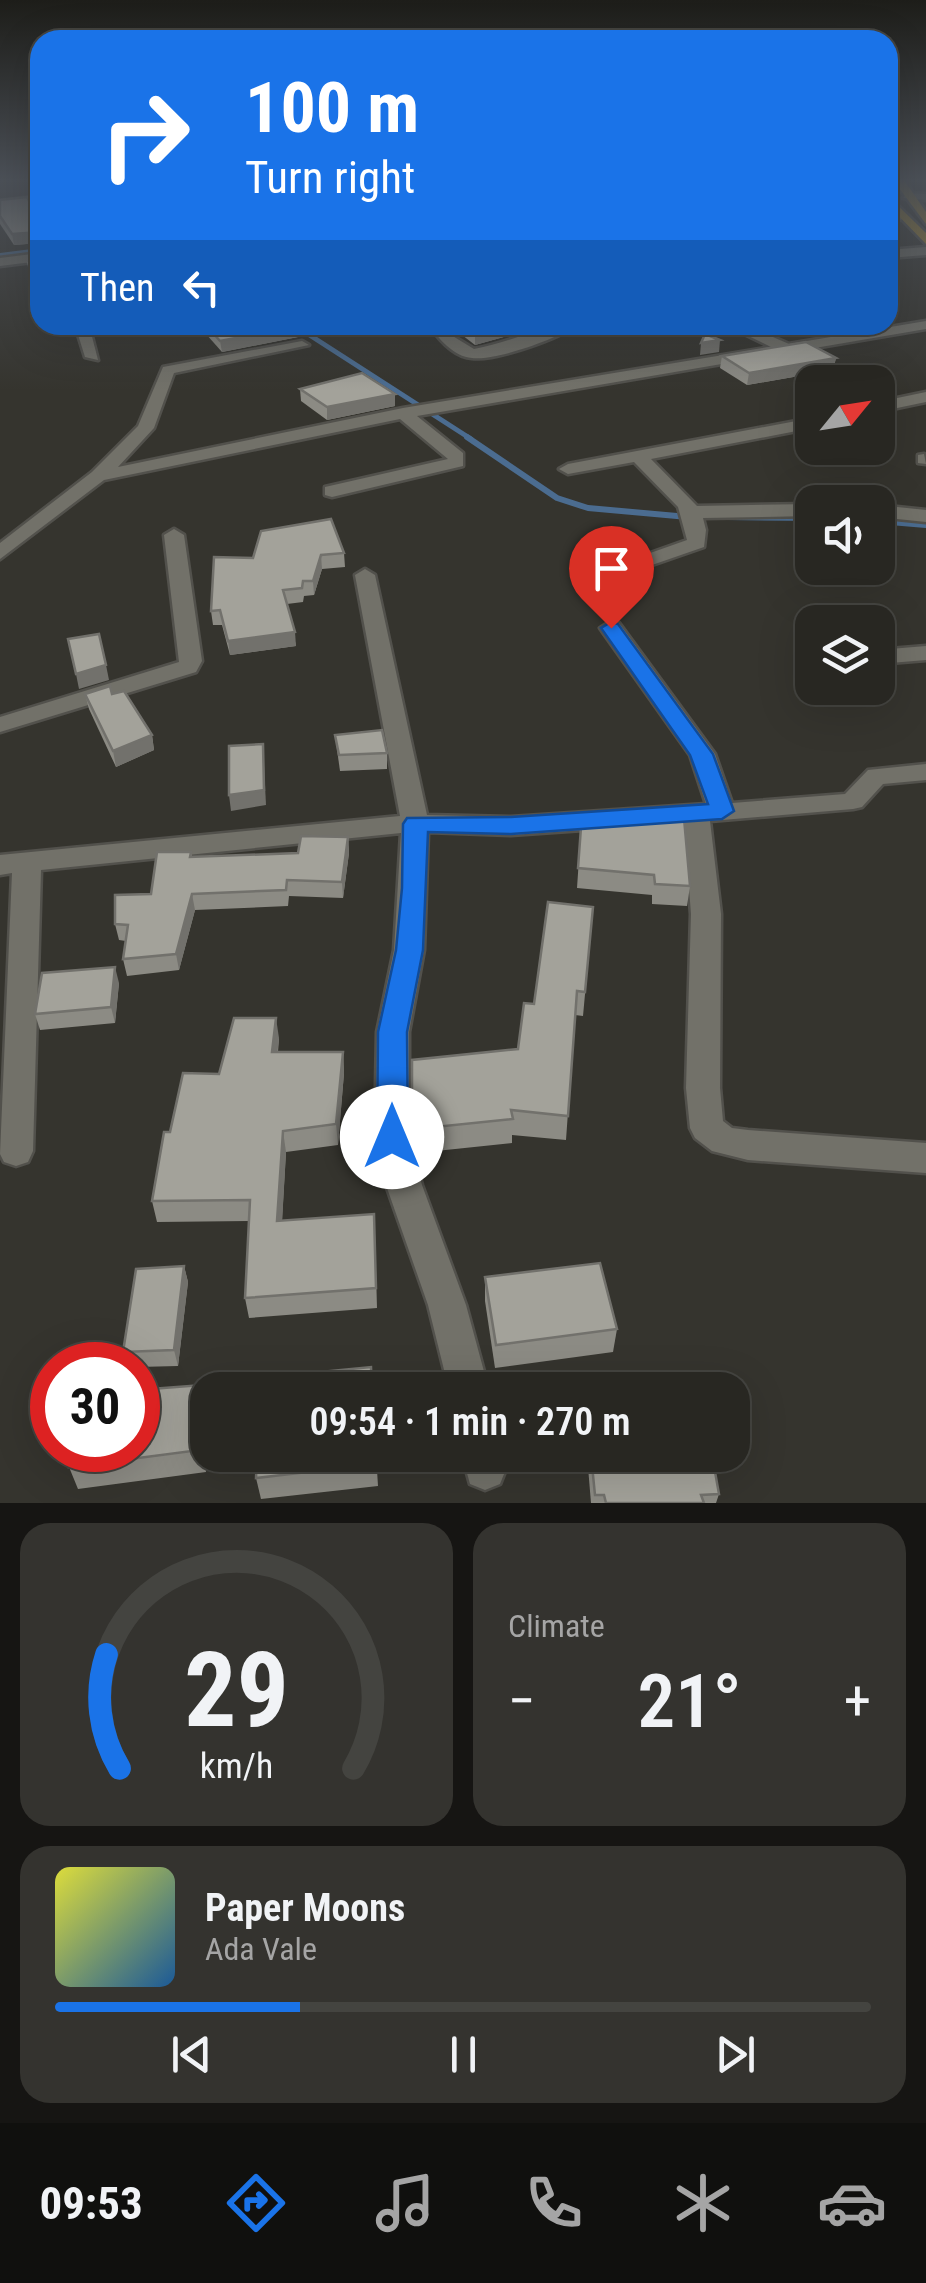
<!DOCTYPE html>
<meta charset="utf-8">
<style>
body{margin:0;font-family:"Roboto Condensed",sans-serif;background:#34332f;color:#f1f3f6;height:100vh;display:flex;flex-direction:column;font-size:38px;white-space:nowrap}
*{box-sizing:border-box;margin:0}
p{font-size:32px;color:#a5a5a5}
.icon{flex:none;width:55px;height:55px;fill:none;stroke:currentColor;stroke-width:2;stroke-linecap:round;stroke-linejoin:round}
.map{position:relative;height:1503px;overflow:hidden}
.drawer{display:flex;flex-direction:column;gap:20px;padding:20px;background:#161513;flex:1}
.drawer>*{flex:none}
.banner{position:absolute;left:30px;top:30px;width:868px;height:305px;border-radius:30px;box-shadow:0 10px 40px #0002,0 0 0 2px #444440;background:#1a73e8;color:#fff;overflow:hidden}
.needle{width:65px;rotate:60deg}
.fabs{position:absolute;left:795px;top:365px;display:grid;gap:20px}
.fabs a{display:grid;place-items:center;width:100px;height:100px;border-radius:20px;background:#282722;box-shadow:0 10px 40px #0002,0 0 0 2px #444440;font-size:50px}
.speed{position:absolute;left:30px;top:1342px;display:flex;gap:20px;font-size:50px;font-weight:700;text-align:center}
.speed>*{display:grid;place-content:center;width:130px;height:130px;border-radius:50%;background:#282722;box-shadow:0 10px 40px #0002,0 0 0 2px #444440;line-height:1}
.speed .limit{border:15px solid #d22;background:#fff;color:#111}
.pin{position:absolute;display:grid;place-items:center;width:85px;height:85px;color:#fff;margin:-102px -42px;border-radius:50% 50% 50% 0;rotate:-45deg;box-shadow:0 0 10px #0007}
.pin .icon{rotate:45deg}
.me{position:absolute;width:110px;margin:-55px;rotate:0deg;stroke-linejoin:round;filter:drop-shadow(0 0 8px #0008)}
.turn{display:flex;align-items:center;gap:35px;height:210px;padding:0 50px;font-size:45px}
.turn .icon{width:130px;height:130px;stroke-width:2.5}
.turn b{display:block;font-size:70px;line-height:85px}
.then{display:flex;align-items:center;height:95px;padding:0 50px;background:#0003;gap:20px;font-size:38px}
.big{font-size:75px;font-weight:600;line-height:1.1}
.drawer .widget{flex:1;display:flex;flex-direction:column;justify-content:center;gap:15px;min-width:0;padding:0 35px;border-radius:30px;background:#34332f}
.drawer .dial{align-items:center;gap:0}
.dial svg{height:260px;overflow:visible;fill:none;stroke:#444440;stroke-width:7;stroke-linecap:round;text-anchor:middle}
.dial text{fill:#f1f3f6;stroke:none}
.song{display:flex;align-items:center;gap:30px}
.cover{width:120px;height:120px;border-radius:15px;background:linear-gradient(135deg,hsl(60 70% 55%),hsl(210 70% 35%))}
.played{height:10px;border-radius:5px;background:linear-gradient(90deg,#1a73e8 30%,#444440 30%)}
.keys{display:flex;justify-content:space-around;direction:ltr}
.heat{display:flex;justify-content:space-between;align-items:center;font-size:55px;direction:ltr}
.drawer .tiles{flex:1;display:grid;gap:20px;grid-template-columns:1fr 1fr}
.widget:last-child{grid-column:span 2}
.trip{position:absolute;left:190px;top:1372px;width:560px;height:100px;border-radius:30px;background:#282722;box-shadow:0 10px 40px #0002,0 0 0 2px #444440;font-weight:600;line-height:100px;text-align:center}
.tab-bar{display:flex;height:160px;justify-content:space-around;align-items:center;background:#10100e;color:#a5a5a5}
.tab-bar .icon{width:70px;height:70px}
.tab-bar .selected{color:#1a73e8}
.tab-bar b{font-size:45px;color:#f1f3f6}
.map>svg:first-child{display:block}
.lines{fill:none;stroke-linecap:round;stroke-linejoin:round}
.stream-far2{stroke:#4b6c90;stroke-width:4}
.stream-far1{stroke:#4b6c90;stroke-width:5}
.stream{stroke:#4b6c90;stroke-width:6}
.minor-casing{stroke:#52514c;stroke-width:5}
.major-casing{stroke:#52514c;stroke-width:5}
.minor{fill:#727169;fill-rule:evenodd}
.major{fill:#ad8b2b;fill-rule:evenodd}
.wall{fill:#8c8b84}
.shaded-wall{fill:#72716c}
.building{fill:#a3a29a;stroke:#72716c;stroke-width:2.5}
.route{fill:#1a73e8;stroke:#114b97;stroke-width:2.5}
</style>
<div class="map">
<svg width="926" height="1503" viewBox="0 0 926 1503">
<rect width="100%" height="100%" fill="#35342e"/>
<g class="lines">
<polyline class="stream-far2" points="0,255 40,250"/>
<polyline class="stream-far1" points="294,325 471,439"/>
<g class="stream">
<polyline points="467,437 557,498 588,508 688,517"/>
<polyline points="727,517 812,518"/>
<polyline points="878,521 926,525"/>
</g>
<defs>
<g id="minor">
<polygon points="907,193 926,194 926,200 903,198"/>
<polygon points="40,196 40,202 0,207 0,201"/>
<polygon points="888,214 909,218 888,222"/>
<polygon points="926,247 926,255 888,258 888,250"/>
<polygon points="40,253 40,261 0,266 0,258"/>
<polygon points="926,321 926,329 417,416 463,453 463,466 332,497 325,495 325,487 448,459 400,419 104,480 0,559 0,543 92,472 138,426 163,367 302,341 309,345 174,373 154,428 118,467 403,408 771,347 726,325 745,325 789,344"/>
<polygon points="75,325 89,325 98,360 85,357"/>
<path d="M429 325H443L451 335 474 349C509 343 541 325 576 325 558 339 495 361 472 358 454 357 438 338 429 325Z"/>
<polygon points="926,392 926,402 878,412 878,402"/>
<polygon points="812,418 812,428 651,459 697,506 812,504 812,516 703,518 706,530 704,547 629,573 622,571 622,563 687,540 678,507 634,462 568,474 559,469 568,464"/>
<polygon points="924,454 926,464 918,463 918,455"/>
<polygon points="878,505 926,510 926,522 878,517"/>
<polygon points="174,529 184,535 202,661 196,672 0,732 0,717 179,662 164,535"/>
<polygon points="365,569 375,575 427,815 511,817 706,804 690,755 600,628 611,621 619,623 715,754 732,803 845,794 868,770 926,764 926,780 883,784 862,807 853,809 710,821 721,914 720,1088 723,1121 732,1128 748,1130 926,1143 926,1173 748,1160 712,1151 695,1138 690,1128 686,1088 691,914 684,823 511,835 428,832 424,950 409,1032 409,1137 422,1185 466,1305 489,1390 449,1390 428,1305 386,1185 375,1137 377,1032 394,950 401,833 41,870 33,1151 28,1162 16,1166 4,1162 0,1154 12,873 0,875 0,855 400,816 355,575"/>
<polygon points="926,646 926,660 878,664 878,650"/>
<polygon points="462,1455 504,1455 506,1469 500,1484 485,1490 470,1484"/>
</g>
<g id="major">
<polygon points="893,180 904,180 926,212 926,224"/>
<polygon points="888,196 926,233 926,244 888,205"/>
</g>
</defs>
<use href="#minor" class="minor-casing"/>
<use href="#major" class="major-casing"/>
<use href="#minor" class="minor"/>
<use href="#major" class="major"/>
</g>
<g class="wall">
<polygon points="0,200 39,243 14,245 0,224"/>
<polygon points="40,252 40,272 29,273 27,261"/>
<polygon points="198,325 302,325 303,336 222,352"/>
<polygon points="449,325 532,325 532,329 475,345"/>
<polygon points="722,356 836,358 833,370 747,385 720,368"/>
<polygon points="300,389 395,394 395,406 327,420 301,401"/>
<polygon points="344,553 345,567 322,569 314,595 304,596 303,602 287,604 296,646 230,655 222,625 213,625 211,611 253,558"/>
<polygon points="85,694 112,694 152,735 154,750 116,767 89,709"/>
<polygon points="335,735 387,753 387,769 340,771"/>
<polygon points="650,810 690,886 687,906 652,904 652,895 577,888 582,814 649,820"/>
<polygon points="348,837 349,853 343,898 289,896 288,906 195,910 179,970 127,976 123,959 126,941 119,940 115,924 151,894 191,852 192,857 298,853"/>
<polygon points="593,907 583,1016 575,1015 566,1140 512,1135 512,1143 417,1153 413,1136 412,1112 518,1049"/>
<polygon points="119,983 115,1023 40,1030 35,1014"/>
<polygon points="279,1038 278,1052 343,1052 344,1073 338,1145 286,1152 282,1220 375,1234 377,1308 249,1318 245,1298 249,1221 157,1222 152,1201 170,1132 219,1074"/>
<polygon points="184,1266 188,1282 178,1366 138,1367 138,1365 127,1365 123,1352"/>
<polygon points="485,1277 617,1329 613,1352 495,1368 485,1301"/>
<polygon points="202,1385 208,1407 206,1472 78,1489 69,1467"/>
<polygon points="257,1455 376,1455 378,1486 261,1499 256,1478"/>
<polygon points="587,1455 712,1455 719,1494 716,1503 591,1503"/>
</g>
<g class="shaded-wall">
<polygon points="40,232 40,243 14,245 12,234"/>
<polygon points="302,325 303,336 222,352 220,341"/>
<polygon points="505,325 532,325 532,329 475,345 475,334"/>
<polygon points="720,340 719,352 700,355 701,343"/>
<polygon points="836,358 833,370 747,385 749,373"/>
<polygon points="395,394 395,406 327,420 327,407"/>
<polygon points="321,555 322,569 314,595 313,581"/>
<polygon points="295,632 296,646 230,655 228,641"/>
<polygon points="106,665 109,680 79,689 76,674"/>
<polygon points="152,735 154,750 116,767 113,751"/>
<polygon points="263,744 266,805 231,811 229,795"/>
<polygon points="348,837 349,853 343,898 342,882"/>
<polygon points="192,894 195,910 179,970 176,954"/>
<polygon points="115,967 119,983 115,1023 111,1007"/>
<polygon points="276,1018 279,1038 275,1073 272,1052"/>
<polygon points="343,1052 344,1073 338,1145 336,1124"/>
<polygon points="283,1131 286,1152 281,1241 277,1221"/>
<polygon points="184,1266 188,1282 178,1366 174,1350"/>
<polygon points="202,1385 208,1407 206,1472 200,1450"/>
</g>
<g class="building">
<polygon points="27,197 40,223 40,232 12,234 0,216 0,200"/>
<polygon points="40,252 40,260 27,261 30,254"/>
<polygon points="206,325 302,325 220,341"/>
<polygon points="463,325 505,325 475,334"/>
<polygon points="705,334 720,340 701,343"/>
<polygon points="806,342 836,358 749,373 722,356"/>
<polygon points="362,373 395,394 327,407 300,389"/>
<polygon points="331,519 344,553 321,555 313,581 303,581 302,588 283,590 295,632 228,641 220,610 211,611 214,557 253,558 261,531"/>
<polygon points="99,634 106,665 76,674 68,639"/>
<polygon points="110,686 112,694 124,691 152,735 113,751 85,694"/>
<polygon points="382,730 387,753 339,755 335,735"/>
<polygon points="263,744 264,790 229,795 229,746"/>
<polygon points="683,807 690,886 655,884 654,875 578,868 582,814 651,820 650,810"/>
<polygon points="301,836 348,837 342,882 287,880 286,890 192,894 176,954 123,959 128,925 115,924 115,895 151,894 157,852 191,852 190,857 298,853"/>
<polygon points="548,902 593,907 585,992 577,991 568,1116 511,1110 513,1119 416,1129 412,1112 412,1060 518,1049 524,1003 534,1004"/>
<polygon points="115,967 111,1007 35,1014 42,973"/>
<polygon points="234,1018 276,1018 272,1052 343,1052 336,1124 283,1131 277,1221 374,1214 376,1288 245,1298 250,1200 152,1201 164,1132 170,1132 183,1073 219,1074"/>
<polygon points="600,1263 617,1329 496,1345 485,1277"/>
<polygon points="184,1266 174,1350 123,1352 136,1269"/>
<polygon points="371,1367 372,1390 258,1390 259,1378"/>
<polygon points="202,1385 200,1450 69,1467 71,1450 138,1450 138,1390"/>
<polygon points="257,1455 376,1455 376,1464 256,1478"/>
<polygon points="591,1455 712,1455 719,1494 701,1495 704,1503 606,1503 604,1495 595,1495"/>
</g>
<linearGradient id="sky" x2="0" y2="1"><stop stop-color="#1d1d19"/><stop offset="0.46" stop-color="#4b5057"/><stop offset="1" stop-color="#4b5057" stop-opacity="0"/></linearGradient>
<rect width="926" height="391" fill="url(#sky)"/>
<polygon class="route" points="611,622 618,624 713,754 734,811 722,819 511,834 428,832 423,950 407,1032 408,1137 403,1146 392,1150 381,1146 377,1137 378,1032 396,950 402,888 403,824 407,818 511,817 708,804 690,755 601,628"/>
</svg>
<div class="fabs">
<a><svg class="needle" viewBox="-14 -14 28 28"><path d="M0-13l5 13h-10z" fill="#e53935"/><path d="M0 13l5-13h-10z" fill="#a5a5a5"/></svg></a>
<a><svg class="icon" aria-label="sound" viewBox="0 0 24 24"><path d="M4 9h4l5-4v14l-5-4H4zM17 9q2 3 0 6"/></svg></a>
<a><svg class="icon" aria-label="layers" viewBox="0 0 24 24"><path d="M12 4l9 5-9 5-9-5zM3 14l9 5 9-5"/></svg></a>
</div>
<div class="speed"><div class="limit">30</div></div>
<div class="pin" style="left:611px;top:628px;background:#d93025"><svg class="icon" aria-label="arrive" viewBox="0 0 24 24"><path d="M6 21V4h12l-3 4 3 4H6"/></svg></div>
<svg class="me" style="left:392px;top:1137px" viewBox="-20 -20 40 40"><circle r="19" fill="#fff"/><path d="M0-13L10 11 0 6-10 11z" fill="#1a73e8"/></svg>
<div class="trip">09:54 · 1 min · 270 m</div>
<div class="banner">
<div class="turn"><svg class="icon" aria-label="right" viewBox="0 0 24 24"><path d="M7 20v-9h11M14 6l5 5-5 5"/></svg><div><b>100 m</b>Turn right</div></div>
<div class="then">Then<svg class="icon" aria-label="left" viewBox="0 0 24 24"><path d="M17 20v-9H6M10 6l-5 5 5 5"/></svg></div>
</div>
</div>
<section class="drawer">
<div class="tiles">
<div class="widget dial"><svg viewBox="0 0 100 80">
<path d="M14 69A42 42 0 1 1 86 69"/>
<path d="M14 69A42 42 0 0 1 10 34" stroke="#1a73e8"/>
<text x="50" y="56" font-size="32" font-weight="700">29</text>
<text x="50" y="72" font-size="11">km/h</text>
</svg></div>
<div class="widget"><p>Climate</p>
<div class="heat"><a>−</a><b class="big">21°</b><a>+</a></div>
</div>
<div class="widget">
<div class="song"><i class="cover"></i><div><b>Paper Moons</b><p>Ada Vale</p></div></div>
<div class="played"></div>
<div class="keys"><svg class="icon" aria-label="previous" viewBox="0 0 24 24"><path d="M18 5L8 12l10 7zM5 5v14"/></svg><svg class="icon" aria-label="pause" viewBox="0 0 24 24"><path d="M8 5v14M16 5v14"/></svg><svg class="icon" aria-label="next" viewBox="0 0 24 24"><path d="M6 5l10 7-10 7zM19 5v14"/></svg></div>
</div>
</div>
</section>
<nav class="tab-bar">
<b>09:53</b>
<svg class="icon selected" aria-label="directions" viewBox="0 0 24 24"><path d="M12 3l9 9-9 9-9-9zM9 14v-3h6M13 9l2 2-2 2"/></svg>
<svg class="icon" aria-label="music" viewBox="0 0 24 24"><path d="M9 18V5l10-2v13"/><circle cx="6" cy="18" r="3"/><circle cx="16" cy="16" r="3"/></svg>
<svg class="icon" aria-label="phone" viewBox="0 0 24 24"><path d="M5 4h4l2 5-3 2q2 4 5 5l2-3 5 2v4C11 20 4 13 5 4z"/></svg>
<svg class="icon" aria-label="climate" viewBox="0 0 24 24"><path d="M12 3v18M4 7l16 10M4 17L20 7"/></svg>
<svg class="icon" aria-label="car" viewBox="0 0 24 24"><path d="M5 17H2v-5l4-1 3-4h7l3 4 3 1v5h-3M9 17h6M6 11h13"/><circle cx="7" cy="17" r="2"/><circle cx="17" cy="17" r="2"/></svg>
</nav>
